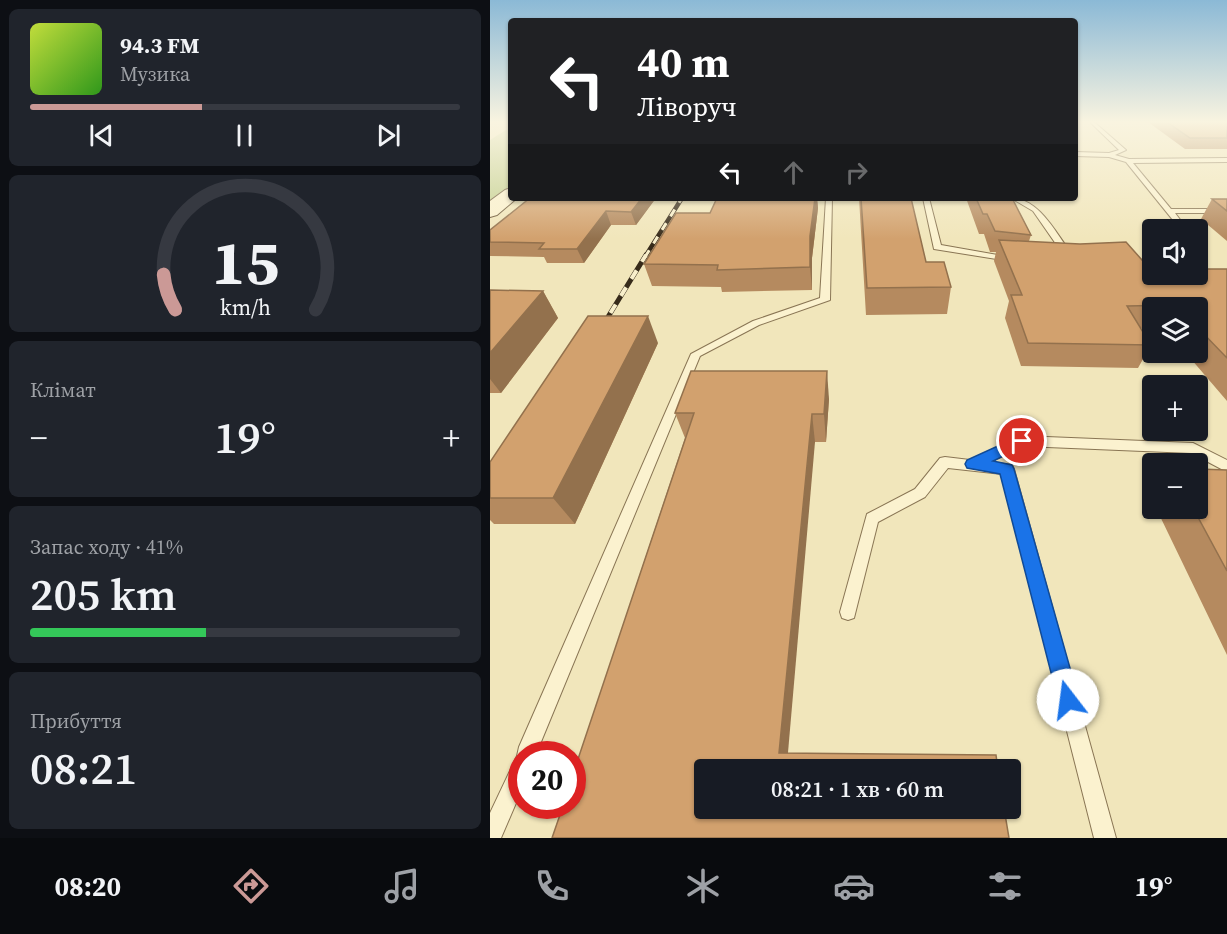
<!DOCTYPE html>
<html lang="uk">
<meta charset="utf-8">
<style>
body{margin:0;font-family:"Source Serif 4",serif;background:#20242c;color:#f1f3f6;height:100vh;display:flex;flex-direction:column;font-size:22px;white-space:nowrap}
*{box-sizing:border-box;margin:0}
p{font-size:20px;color:#9ea1a6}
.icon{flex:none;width:33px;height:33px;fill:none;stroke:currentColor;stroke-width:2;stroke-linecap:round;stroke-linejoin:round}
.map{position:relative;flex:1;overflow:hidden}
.sheet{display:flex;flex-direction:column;gap:9px;padding:9px;background:#0d0f14;width:490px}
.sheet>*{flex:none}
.banner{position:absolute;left:18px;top:18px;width:570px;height:183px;border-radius:6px;box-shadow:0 2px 4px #0004;background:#202124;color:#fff;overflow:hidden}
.fabs{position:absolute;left:652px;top:219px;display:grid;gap:12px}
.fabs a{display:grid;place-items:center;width:66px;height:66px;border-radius:6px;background:#171b24;box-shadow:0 2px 4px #0004;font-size:30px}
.speed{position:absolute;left:18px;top:741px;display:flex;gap:12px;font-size:30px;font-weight:700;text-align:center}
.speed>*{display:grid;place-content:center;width:78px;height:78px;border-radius:50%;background:#171b24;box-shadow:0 2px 4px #0004;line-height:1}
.speed .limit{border:9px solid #d22;background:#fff;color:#111}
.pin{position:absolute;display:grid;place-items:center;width:51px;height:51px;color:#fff;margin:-26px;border:3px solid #fff;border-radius:50%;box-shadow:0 2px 6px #0007}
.me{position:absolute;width:66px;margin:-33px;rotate:345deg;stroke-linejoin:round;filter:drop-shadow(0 0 4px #0008)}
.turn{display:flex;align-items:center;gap:21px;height:126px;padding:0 30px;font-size:27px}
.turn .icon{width:78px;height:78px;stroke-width:2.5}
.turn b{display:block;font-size:42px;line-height:51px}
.lanes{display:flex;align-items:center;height:57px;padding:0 30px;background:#0003;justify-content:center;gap:30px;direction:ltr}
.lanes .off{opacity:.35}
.big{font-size:45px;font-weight:600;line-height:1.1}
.sheet .tile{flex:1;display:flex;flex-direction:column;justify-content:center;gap:9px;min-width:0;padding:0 21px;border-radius:9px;background:#20242c}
.sheet .dial{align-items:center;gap:0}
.dial svg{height:156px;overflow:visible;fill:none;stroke:#363941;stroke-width:7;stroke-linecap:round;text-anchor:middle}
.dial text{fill:#f1f3f6;stroke:none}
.song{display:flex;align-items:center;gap:18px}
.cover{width:72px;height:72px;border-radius:9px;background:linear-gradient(135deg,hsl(70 70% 55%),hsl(110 70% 35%))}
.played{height:6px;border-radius:3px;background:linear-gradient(90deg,#cb9996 40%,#363941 40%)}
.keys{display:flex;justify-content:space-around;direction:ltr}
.heat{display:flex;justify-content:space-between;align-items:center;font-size:33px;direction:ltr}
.charge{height:9px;border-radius:4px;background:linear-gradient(90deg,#34c759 41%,#363941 0)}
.trip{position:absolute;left:204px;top:759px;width:327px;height:60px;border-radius:6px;background:#171b24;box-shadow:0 2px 4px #0004;font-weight:600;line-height:60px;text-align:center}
.menu{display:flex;height:96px;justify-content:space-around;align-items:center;background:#090b0e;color:#9ea1a6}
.menu .icon{width:42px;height:42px}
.menu .active{color:#cb9996}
.menu b{font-size:27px;color:#f1f3f6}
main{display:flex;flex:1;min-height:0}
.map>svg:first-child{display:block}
.green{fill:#c2cf8f}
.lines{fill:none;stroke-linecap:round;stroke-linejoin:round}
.lane-casing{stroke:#897554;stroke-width:2}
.secondary-casing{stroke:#6b5637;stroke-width:2}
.lane{fill:#fbf2cf;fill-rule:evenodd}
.secondary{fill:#fbf2cf;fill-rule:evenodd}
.rail-far1-casing{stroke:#372b1a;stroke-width:4.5}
.rail-casing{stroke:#372b1a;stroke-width:5}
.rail-far1{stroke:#f8efcb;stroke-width:3;stroke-dasharray:8;stroke-linecap:butt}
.rail{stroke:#f8efcb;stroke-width:4;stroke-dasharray:10;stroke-linecap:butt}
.wall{fill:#b58a5f}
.shaded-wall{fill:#93714d}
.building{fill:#d2a16e;stroke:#93714d;stroke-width:1.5}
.route{fill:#1a73e8;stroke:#114b97;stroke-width:1.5}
</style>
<main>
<section class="sheet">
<div class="tile">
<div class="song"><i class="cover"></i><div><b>94.3 FM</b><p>Музика</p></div></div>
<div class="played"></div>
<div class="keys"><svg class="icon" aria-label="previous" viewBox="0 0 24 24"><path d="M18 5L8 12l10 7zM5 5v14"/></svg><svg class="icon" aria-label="pause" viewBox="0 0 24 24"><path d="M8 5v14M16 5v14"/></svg><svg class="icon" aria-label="next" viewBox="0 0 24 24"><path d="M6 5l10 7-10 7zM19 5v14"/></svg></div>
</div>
<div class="tile dial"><svg viewBox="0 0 100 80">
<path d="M14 69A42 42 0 1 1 86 69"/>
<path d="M14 69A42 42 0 0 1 8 51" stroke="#cb9996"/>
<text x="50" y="56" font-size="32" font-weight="700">15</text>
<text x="50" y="72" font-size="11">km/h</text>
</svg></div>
<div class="tile"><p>Клімат</p>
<div class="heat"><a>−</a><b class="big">19°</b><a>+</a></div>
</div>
<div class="tile"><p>Запас ходу · 41%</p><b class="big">205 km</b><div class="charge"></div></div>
<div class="tile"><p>Прибуття</p><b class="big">08:21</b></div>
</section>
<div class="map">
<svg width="737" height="838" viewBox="0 0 737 838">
<rect width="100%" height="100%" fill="#f1e6bb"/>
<polygon class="green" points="21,127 21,189 0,206 0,140"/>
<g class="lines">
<defs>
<g id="lane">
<polygon points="600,122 604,122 636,150 625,155 639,159 737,158 737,162 643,163 681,209 737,209 737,213 685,213 698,230 691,230 636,162 619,157 585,156 585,152 619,153 629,150"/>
<polygon points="336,198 342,198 340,300 269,325 210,356 46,754 32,754 32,789 11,838 0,838 0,813 27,756 29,747 201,354 263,321 330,298"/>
<polygon points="433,198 439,198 451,245 519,257 523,259 519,261 444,249"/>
<path d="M521 198C549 198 566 233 581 253V257H575L543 211Z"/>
<polygon points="532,436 703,443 737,460 737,472 701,453 533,446 500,462 522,465 524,469 626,838 604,838 512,474 458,468 435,497 388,522 364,618 358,620 352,618 350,612 377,514 425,489 450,458 455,457 480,460"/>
</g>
<polygon id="secondary" points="21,188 21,198 27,198 7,215 0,217 0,201 15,190"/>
</defs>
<use href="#lane" class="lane-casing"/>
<use href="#secondary" class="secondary-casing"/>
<use href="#lane" class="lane"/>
<use href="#secondary" class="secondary"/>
<defs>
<polyline id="rail-far1" points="155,257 192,198"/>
<polyline id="rail" points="110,330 156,255"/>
</defs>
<use href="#rail-far1" class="rail-far1-casing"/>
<use href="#rail" class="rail-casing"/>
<use href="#rail-far1" class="rail-far1"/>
<use href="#rail" class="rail"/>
</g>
<g class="wall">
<polygon points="658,122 737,122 737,149 695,149"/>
<polygon points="36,198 166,198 146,225 121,225 94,263 57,263 54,257 0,256 0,230 37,200"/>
<polygon points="227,198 327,198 328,208 322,258 322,290 232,292 231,287 162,286 154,264 220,213"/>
<polygon points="369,198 421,198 436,262 461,287 457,314 376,315"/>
<polygon points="476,198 522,198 541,235 539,241 660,269 737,269 737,401 695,352 708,352 708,308 663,308 663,328 651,328 661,345 648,368 531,366 515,318 519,301 504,261 506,252 500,252 494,234 489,234"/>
<polygon points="722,199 737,199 737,241 711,219"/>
<polygon points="0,290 53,291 68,318 11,393 0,393"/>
<polygon points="168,343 85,524 4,524 0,520 0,462"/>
<polygon points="339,399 336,442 325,442 62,838 195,438 185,413"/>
<polygon points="737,470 737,655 666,508 708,508"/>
<polygon points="663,492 663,502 660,495"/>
</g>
<g class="shaded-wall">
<polygon points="152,198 166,198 146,225 141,212"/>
<polygon points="325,198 327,198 328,208 322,258 322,290 320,267 320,236"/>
<polygon points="116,211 121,225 94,263 87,249"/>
<polygon points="53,291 68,318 11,393 0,379 0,353"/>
<polygon points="158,316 168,343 85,524 63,498"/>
<polygon points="337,371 339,399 336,442 334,414"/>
<polygon points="322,414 325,442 297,764 289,753"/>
</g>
<g class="building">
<polygon points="677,122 737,122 737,138 700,138"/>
<polygon points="40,198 152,198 141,212 116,211 87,249 49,249 54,243 0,242 0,230"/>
<polygon points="227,198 325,198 320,236 320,267 227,270 228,265 154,264 186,213 220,213"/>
<polygon points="371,198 421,198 436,262 454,262 461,287 377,288"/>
<polygon points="486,198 522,198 541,235 505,231 497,214 493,214"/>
<polygon points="722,199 737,199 737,211"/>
<polygon points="509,240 590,244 636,242 660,269 663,269 663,274 708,274 708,269 737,269 737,358 708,328 708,308 689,308 686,305 637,306 661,345 538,343 521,295 532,295"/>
<polygon points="0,290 53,291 0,353"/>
<polygon points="98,316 158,316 63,498 0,498 0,462"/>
<polygon points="201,371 337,371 334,414 322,414 289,753 506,755 508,770 214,770 214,808 514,808 519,838 62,838 73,806 82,806 82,777 204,413 185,413"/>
<polygon points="708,469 737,470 737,571 703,508 708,508"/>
</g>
<linearGradient id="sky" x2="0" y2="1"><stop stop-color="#8bb9d6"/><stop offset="0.51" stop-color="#f9f4e0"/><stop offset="1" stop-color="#f9f4e0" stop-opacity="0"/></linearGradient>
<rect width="737" height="239" fill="url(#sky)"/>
<polygon class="route" points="532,435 539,441 537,445 503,461 522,465 524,469 589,700 586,707 578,710 571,707 568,700 510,474 477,468 475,464 477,460"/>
</svg>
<div class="fabs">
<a><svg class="icon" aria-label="sound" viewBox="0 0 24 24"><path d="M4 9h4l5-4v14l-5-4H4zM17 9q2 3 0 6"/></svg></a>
<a><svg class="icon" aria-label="layers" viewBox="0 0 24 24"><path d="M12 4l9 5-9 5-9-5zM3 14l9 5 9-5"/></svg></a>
<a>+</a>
<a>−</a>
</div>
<div class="speed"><div class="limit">20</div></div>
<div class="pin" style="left:532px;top:441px;background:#d93025"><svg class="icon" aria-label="arrive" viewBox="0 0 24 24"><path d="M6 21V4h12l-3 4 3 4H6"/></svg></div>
<svg class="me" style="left:578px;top:700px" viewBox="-20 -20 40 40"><circle r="19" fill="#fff"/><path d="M0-13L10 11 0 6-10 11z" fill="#1a73e8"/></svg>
<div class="trip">08:21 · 1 хв · 60 m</div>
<div class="banner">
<div class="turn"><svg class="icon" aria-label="left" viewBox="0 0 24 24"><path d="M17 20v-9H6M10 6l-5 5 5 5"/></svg><div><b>40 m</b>Ліворуч</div></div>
<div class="lanes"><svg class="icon" aria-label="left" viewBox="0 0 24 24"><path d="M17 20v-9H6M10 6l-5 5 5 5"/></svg><svg class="icon off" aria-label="ahead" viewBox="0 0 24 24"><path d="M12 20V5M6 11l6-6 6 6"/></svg><svg class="icon off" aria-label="right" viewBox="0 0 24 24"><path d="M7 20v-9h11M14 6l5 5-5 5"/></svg></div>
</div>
</div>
</main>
<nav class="menu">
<b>08:20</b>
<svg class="icon active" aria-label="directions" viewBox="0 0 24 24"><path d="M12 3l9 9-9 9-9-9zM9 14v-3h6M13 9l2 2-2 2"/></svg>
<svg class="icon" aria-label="music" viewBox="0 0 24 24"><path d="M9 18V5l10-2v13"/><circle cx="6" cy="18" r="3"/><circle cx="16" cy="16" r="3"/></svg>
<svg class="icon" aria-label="phone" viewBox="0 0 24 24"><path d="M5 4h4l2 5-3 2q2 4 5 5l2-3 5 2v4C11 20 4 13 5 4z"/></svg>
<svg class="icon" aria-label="climate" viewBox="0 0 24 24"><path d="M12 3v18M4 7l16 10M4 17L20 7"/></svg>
<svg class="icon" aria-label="car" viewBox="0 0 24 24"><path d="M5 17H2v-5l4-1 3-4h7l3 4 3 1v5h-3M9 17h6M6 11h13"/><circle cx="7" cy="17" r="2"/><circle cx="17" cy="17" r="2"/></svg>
<svg class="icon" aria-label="filters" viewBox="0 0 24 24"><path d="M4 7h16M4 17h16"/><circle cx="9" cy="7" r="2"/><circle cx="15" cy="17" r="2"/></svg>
<b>19°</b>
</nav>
